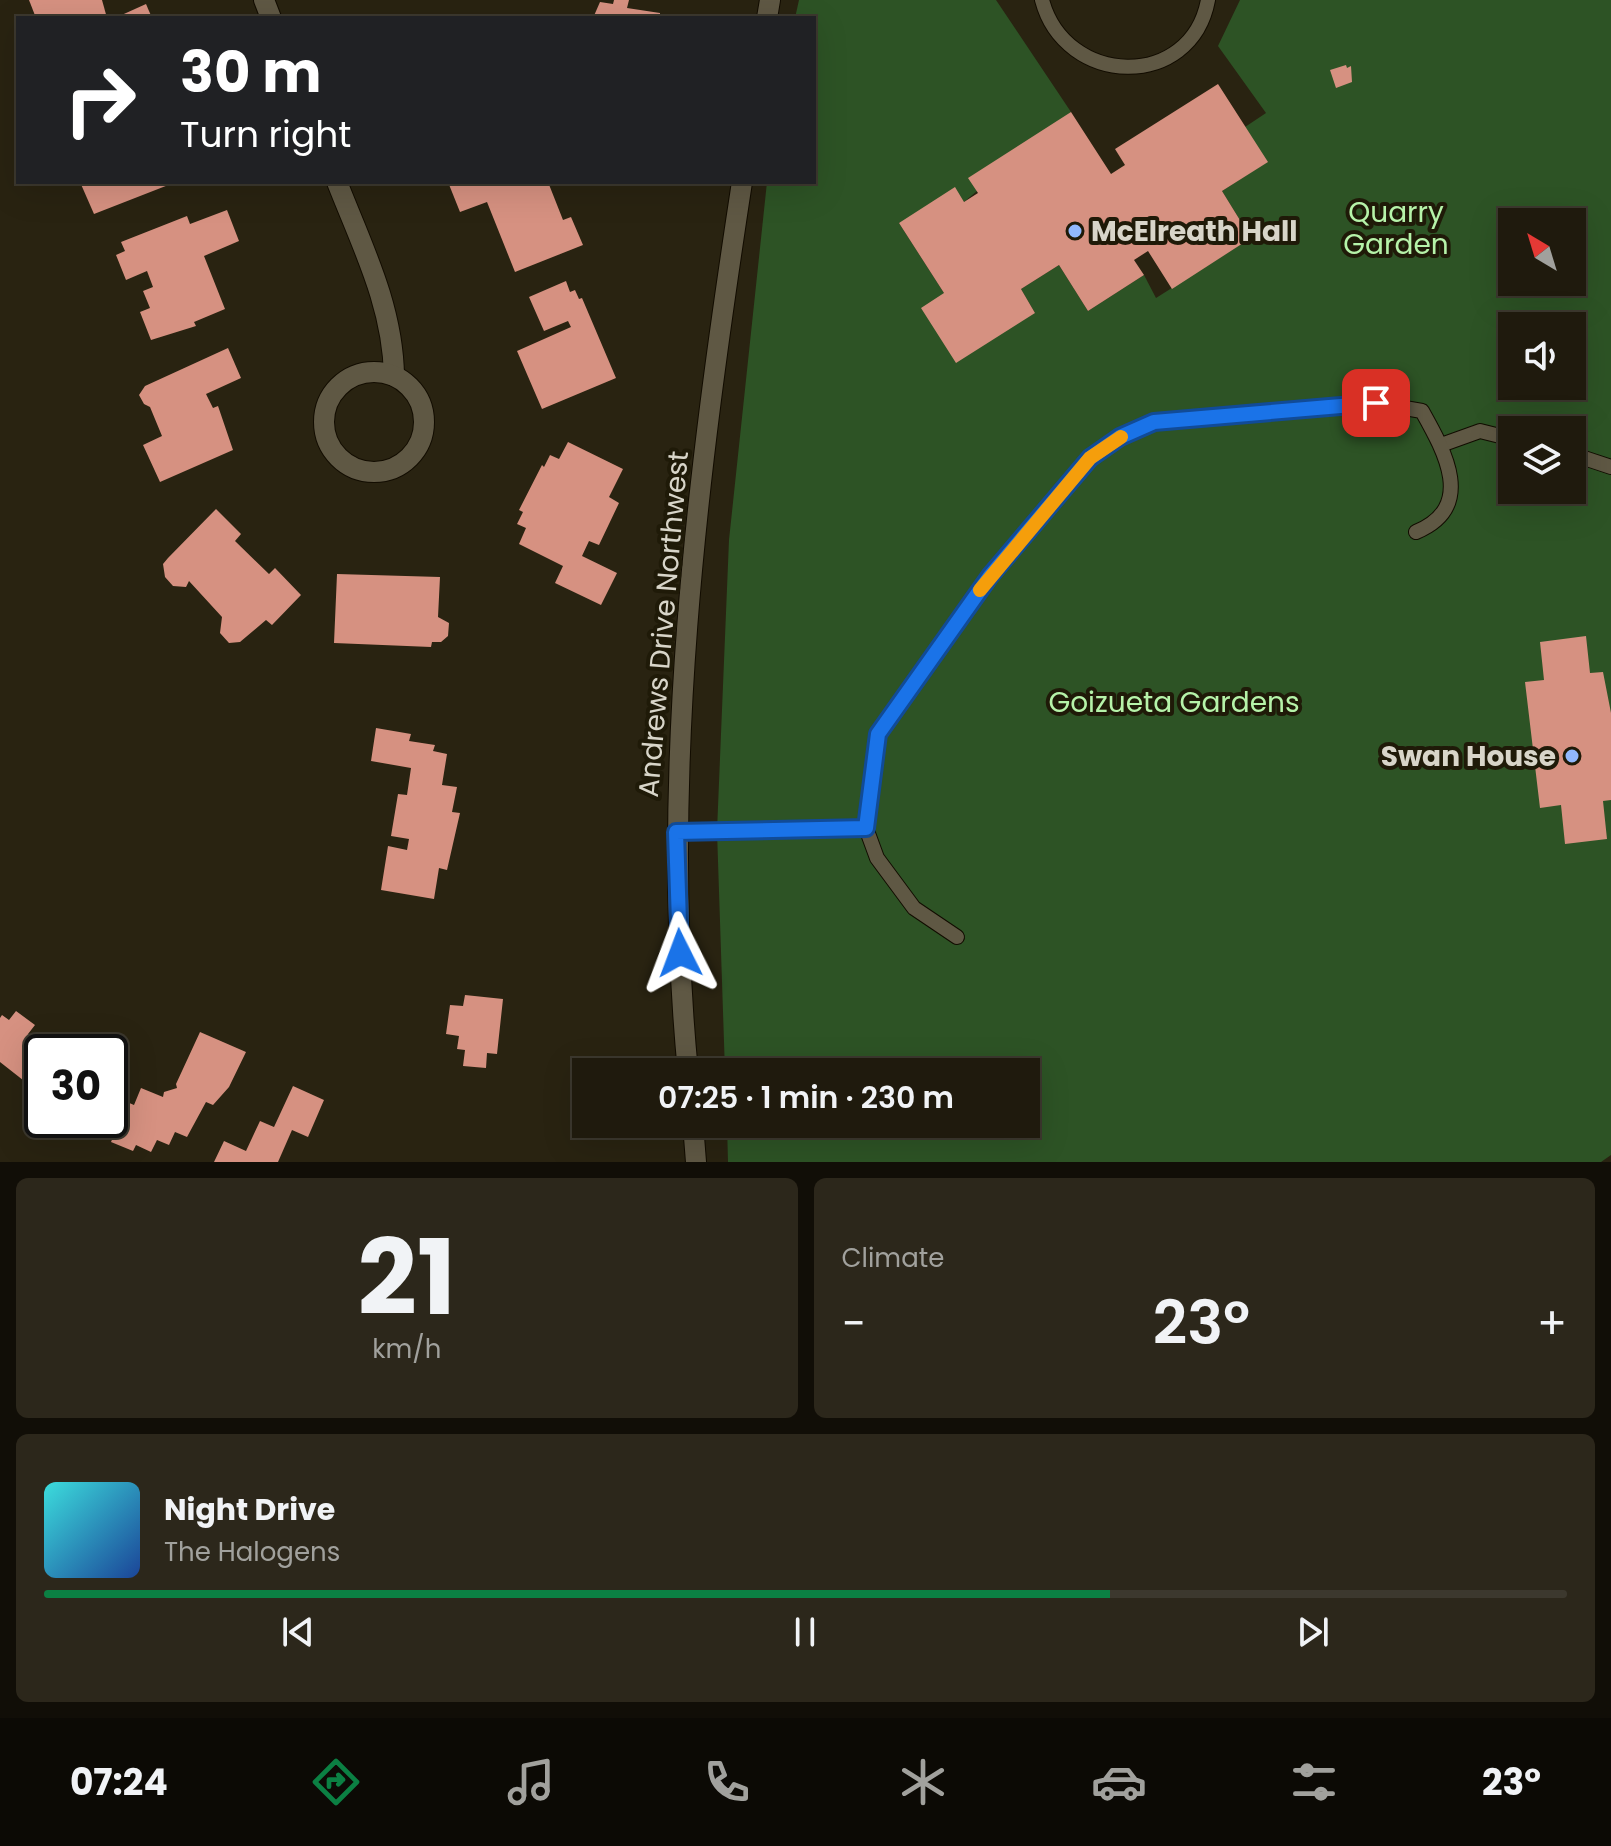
<!DOCTYPE html>
<meta charset="utf-8">
<style>
body{margin:0;font-family:Poppins,sans-serif;background:#2c271b;color:#f1f3f6;height:100vh;display:flex;flex-direction:column;font-size:30px;white-space:nowrap}
*{box-sizing:border-box;margin:0}
p{font-size:26px;color:#a1a19d}
.icon{flex:none;width:44px;height:44px;fill:none;stroke:currentColor;stroke-width:2;stroke-linecap:round;stroke-linejoin:round}
.map{position:relative;height:1162px;overflow:hidden}
.drawer{display:flex;flex-direction:column;gap:16px;padding:16px;background:#110e07;flex:1}
.drawer>*{flex:none}
.banner{position:absolute;left:16px;top:16px;width:800px;height:168px;border-radius:0px;box-shadow:0 8px 32px #0002,0 0 0 2px #3c382e;background:#202124;color:#fff;overflow:hidden}
.needle{width:52px;rotate:322deg}
.buttons{position:absolute;left:1498px;top:208px;display:grid;gap:16px}
.buttons a{display:grid;place-items:center;width:88px;height:88px;border-radius:0px;background:#1f1a0d;box-shadow:0 8px 32px #0002,0 0 0 2px #3c382e;font-size:40px}
.speed{position:absolute;left:24px;top:1034px;display:flex;gap:16px;font-size:40px;font-weight:700;text-align:center}
.speed>*{display:grid;place-content:center;width:104px;height:104px;border-radius:50%;background:#1f1a0d;box-shadow:0 8px 32px #0002,0 0 0 2px #3c382e;line-height:1}
.speed .limit{border:4px solid #111;border-radius:12px;background:#fff;color:#111}
.pin{position:absolute;display:grid;place-items:center;width:68px;height:68px;color:#fff;margin:-34px;border-radius:16px;box-shadow:0 4px 12px #0006}
.me{position:absolute;width:88px;margin:-44px;rotate:357deg;stroke-linejoin:round;filter:drop-shadow(0 0 6px #0008)}
.turn{display:flex;align-items:center;gap:28px;height:168px;padding:0 32px;font-size:36px}
.turn .icon{width:104px;height:104px;stroke-width:2.5}
.turn b{display:block;font-size:56px;line-height:68px}
.big{font-size:60px;font-weight:600;line-height:1.1}
.drawer .widget{flex:1;display:flex;flex-direction:column;justify-content:center;gap:12px;min-width:0;padding:0 28px;border-radius:12px;background:#2c271b}
.drawer .dial{align-items:center;gap:0}
.dial b{font-size:104px;line-height:1}
.song{display:flex;align-items:center;gap:24px}
.cover{width:96px;height:96px;border-radius:12px;background:linear-gradient(135deg,hsl(180 70% 55%),hsl(220 70% 35%))}
.played{height:8px;border-radius:4px;background:linear-gradient(90deg,#0b8043 70%,#3c382e 70%)}
.keys{display:flex;justify-content:space-around;direction:ltr}
.heat{display:flex;justify-content:space-between;align-items:center;font-size:44px;direction:ltr}
.drawer .tiles{flex:1;display:grid;gap:16px;grid-template-columns:1fr 1fr}
.widget:last-child{grid-column:span 2}
.trip{position:absolute;left:572px;top:1058px;width:468px;height:80px;border-radius:0px;background:#1f1a0d;box-shadow:0 8px 32px #0002,0 0 0 2px #3c382e;font-weight:600;line-height:80px;text-align:center}
.menu{display:flex;height:128px;justify-content:space-around;align-items:center;background:#0c0a05;color:#a1a19d}
.menu .icon{width:56px;height:56px}
.menu .on{color:#0b8043}
.menu b{font-size:36px;color:#f1f3f6}
.map>svg:first-child{display:block}
.green{fill:#2d5325;fill-rule:evenodd}
.building{fill:#d69181}
.lines{fill:none;stroke-linecap:round;stroke-linejoin:round}
.service-casing{stroke:#120c00;stroke-width:16}
.minor-casing{stroke:#120c00;stroke-width:22}
.service{stroke:#5f5844;stroke-width:14}
.minor{stroke:#5f5844;stroke-width:20}
.route-casing{stroke:#114b97;stroke-width:20}
.route{stroke:#1a73e8;stroke-width:14}
.slow{stroke:#f59e0b;stroke-width:14}
.poi-dot{fill:#91b8fd;stroke:#1f1a08;stroke-width:3}
.labels{text-anchor:middle;stroke-width:8;stroke-linejoin:round;paint-order:stroke}
.park-label{font-size:28px;fill:#b6f3a9;stroke:#1f1a08}
.poi-label{font-size:28px;font-weight:bold;fill:#d8d5c9;stroke:#1f1a08;text-anchor:start}
.street-label{font-size:28px;fill:#d8d5c9;stroke:#1f1a08}
</style>
<div class="map">
<svg width="1611" height="1162" viewBox="0 0 1611 1162">
<rect width="100%" height="100%" fill="#292311"/>
<path class="green" d="M799 0H996L1071 112 964 202 899 223 944 293 1035 313 1021 289 1059 265 1088 311 1144 275 1156 298 1251 238 1222 191 1267 162 1245 127 1266 113 1218 46 1240 0H1611V1155L1601 1162H728L727 1124H1026V1072H725L717 831 729 540 767 182H814V18H795ZM1512 222H1572V282H1512ZM1512 326H1572V386H1512ZM1512 430H1572V490H1512Z"/>
<g class="building">
<polygon points="29,0 102,0 107,18 36,18"/>
<polygon points="614,0 629,0 627,8 660,13 660,18 593,18 600,2 613,4"/>
<polygon points="146,4 152,18 115,18"/>
<polygon points="1346,65 1347,68 1351,66 1352,82 1336,88 1330,70"/>
<polygon points="1218,84 1268,162 1222,191 1251,238 1172,289 1148,251 1134,260 1144,275 1088,311 1059,265 1021,289 1035,313 956,363 921,308 944,293 899,223 955,187 964,202 978,193 968,178 1071,112 1111,174 1125,165 1115,149"/>
<polygon points="80,182 176,182 94,214"/>
<polygon points="448,182 548,182 563,220 571,217 583,245 515,272 487,202 460,212"/>
<polygon points="227,210 239,241 204,256 225,309 194,322 196,326 151,340 140,312 150,308 143,291 153,287 147,271 126,280 116,255 125,251 121,242 187,216 190,224"/>
<polygon points="566,281 570,292 575,290 579,299 582,298 616,378 542,409 517,351 571,327 568,321 544,331 529,297"/>
<polygon points="228,348 241,378 206,394 213,408 218,406 233,450 160,482 143,445 162,436 150,407 144,404 139,395 145,386"/>
<polygon points="568,442 623,469 609,497 619,503 599,545 589,541 582,556 617,573 601,605 555,583 563,566 519,544 526,528 517,524 523,512 519,510 542,465 544,467 550,455 559,459"/>
<polygon points="216,509 241,534 235,541 269,574 275,568 301,595 272,625 266,620 240,642 229,643 220,633 222,617 189,581 186,587 173,586 165,577 163,564 168,558"/>
<polygon points="337,574 440,577 438,617 449,623 448,636 441,642 432,642 431,647 334,643"/>
<polygon points="1586,636 1590,673 1603,672 1611,713 1611,800 1603,801 1607,839 1565,844 1561,805 1540,808 1525,682 1544,680 1540,642"/>
<polygon points="376,728 411,734 409,741 435,745 433,751 447,754 442,785 457,787 452,812 460,813 447,870 439,868 434,899 381,890 388,846 407,850 409,839 391,836 398,794 407,795 411,768 371,761"/>
<polygon points="465,995 503,999 497,1054 487,1053 486,1068 463,1066 465,1050 457,1049 459,1036 446,1034 450,1005 463,1006"/>
<polygon points="16,1011 35,1025 28,1034 51,1052 42,1052 42,1095 0,1062 0,1018 2,1015 9,1020"/>
<polygon points="200,1032 246,1052 229,1087 213,1105 206,1102 187,1137 175,1132 169,1145 157,1140 151,1152 136,1145 133,1151 111,1142 114,1135 89,1120 110,1120 113,1096 134,1105 141,1088 163,1097 164,1092 177,1088 176,1084"/>
<polygon points="293,1086 324,1100 308,1137 292,1130 278,1162 214,1162 224,1141 246,1151 260,1121 274,1127"/>
</g>
<g class="lines">
<defs>
<g id="service">
<path d="M1042 0C1065 87 1191 91 1208 0"/>
<polyline points="1441,445 1480,431 1512,439"/>
<polyline points="1572,454 1611,467"/>
<polyline points="866,828 877,858 914,908 957,937"/>
<path d="M676 832 866 828 878 734 990 576 1090 458 1120 437 1154 422 1376 403 1422 411C1445 452 1476 507 1416 532"/>
</g>
<g id="minor">
<polyline points="264,0 271,18"/>
<polyline points="767,18 770,0"/>
<path d="M337 182C362 246 393 306 394 376"/>
<circle cx="374" cy="422" r="50"/>
<path d="M688 1072C659 775 697 476 742 182"/>
<polyline points="693,1124 696,1162"/>
</g>
</defs>
<use href="#service" class="service-casing"/>
<use href="#minor" class="minor-casing"/>
<use href="#service" class="service"/>
<use href="#minor" class="minor"/>
</g>
<g class="lines">
<defs>
<polyline id="route" points="680,953 676,832 866,828 878,734 990,576 1090,458 1120,437 1154,422 1376,403"/>
</defs>
<use href="#route" class="route-casing"/>
<use href="#route" class="route"/>
<polyline class="slow" points="980,590 1090,458 1121,437"/>
</g>
<g class="poi-dot">
<circle cx="1075" cy="231" r="8"/>
<circle cx="1572" cy="756" r="8"/>
</g>
<g class="labels">
<g class="park-label">
<text x="1396" y="222">Quarry<tspan x="1396" dy="32">Garden</tspan></text>
<text x="1174" y="712">Goizueta Gardens</text>
</g>
<g class="poi-label">
<text x="1091" y="241">McElreath Hall</text>
<text x="1556" y="766" text-anchor="end">Swan House</text>
</g>
<g class="street-label">
<text transform="translate(663 624) rotate(-85)" y="10">Andrews Drive Northwest</text>
</g>
</g>
</svg>
<div class="buttons">
<a><svg class="needle" viewBox="-14 -14 28 28"><path d="M0-13l5 13h-10z" fill="#e53935"/><path d="M0 13l5-13h-10z" fill="#a1a19d"/></svg></a>
<a><svg class="icon" aria-label="sound" viewBox="0 0 24 24"><path d="M4 9h4l5-4v14l-5-4H4zM17 9q2 3 0 6"/></svg></a>
<a><svg class="icon" aria-label="layers" viewBox="0 0 24 24"><path d="M12 4l9 5-9 5-9-5zM3 14l9 5 9-5"/></svg></a>
</div>
<div class="speed"><div class="limit">30</div></div>
<div class="pin" style="left:1376px;top:403px;background:#d93025"><svg class="icon" aria-label="arrive" viewBox="0 0 24 24"><path d="M6 21V4h12l-3 4 3 4H6"/></svg></div>
<svg class="me" style="left:680px;top:953px" viewBox="-20 -20 40 40"><path d="M0-17L14 15 0 8-14 15z" fill="#1a73e8" stroke="#fff" stroke-width="4"/></svg>
<div class="trip">07:25 · 1 min · 230 m</div>
<div class="banner">
<div class="turn"><svg class="icon" aria-label="right" viewBox="0 0 24 24"><path d="M7 20v-9h11M14 6l5 5-5 5"/></svg><div><b>30 m</b>Turn right</div></div>
</div>
</div>
<section class="drawer">
<div class="tiles">
<div class="widget dial"><b>21</b><p>km/h</p></div>
<div class="widget"><p>Climate</p>
<div class="heat"><a>−</a><b class="big">23°</b><a>+</a></div>
</div>
<div class="widget">
<div class="song"><i class="cover"></i><div><b>Night Drive</b><p>The Halogens</p></div></div>
<div class="played"></div>
<div class="keys"><svg class="icon" aria-label="previous" viewBox="0 0 24 24"><path d="M18 5L8 12l10 7zM5 5v14"/></svg><svg class="icon" aria-label="pause" viewBox="0 0 24 24"><path d="M8 5v14M16 5v14"/></svg><svg class="icon" aria-label="next" viewBox="0 0 24 24"><path d="M6 5l10 7-10 7zM19 5v14"/></svg></div>
</div>
</div>
</section>
<nav class="menu">
<b>07:24</b>
<svg class="icon on" aria-label="directions" viewBox="0 0 24 24"><path d="M12 3l9 9-9 9-9-9zM9 14v-3h6M13 9l2 2-2 2"/></svg>
<svg class="icon" aria-label="music" viewBox="0 0 24 24"><path d="M9 18V5l10-2v13"/><circle cx="6" cy="18" r="3"/><circle cx="16" cy="16" r="3"/></svg>
<svg class="icon" aria-label="phone" viewBox="0 0 24 24"><path d="M5 4h4l2 5-3 2q2 4 5 5l2-3 5 2v4C11 20 4 13 5 4z"/></svg>
<svg class="icon" aria-label="climate" viewBox="0 0 24 24"><path d="M12 3v18M4 7l16 10M4 17L20 7"/></svg>
<svg class="icon" aria-label="car" viewBox="0 0 24 24"><path d="M5 17H2v-5l4-1 3-4h7l3 4 3 1v5h-3M9 17h6M6 11h13"/><circle cx="7" cy="17" r="2"/><circle cx="17" cy="17" r="2"/></svg>
<svg class="icon" aria-label="filters" viewBox="0 0 24 24"><path d="M4 7h16M4 17h16"/><circle cx="9" cy="7" r="2"/><circle cx="15" cy="17" r="2"/></svg>
<b>23°</b>
</nav>
